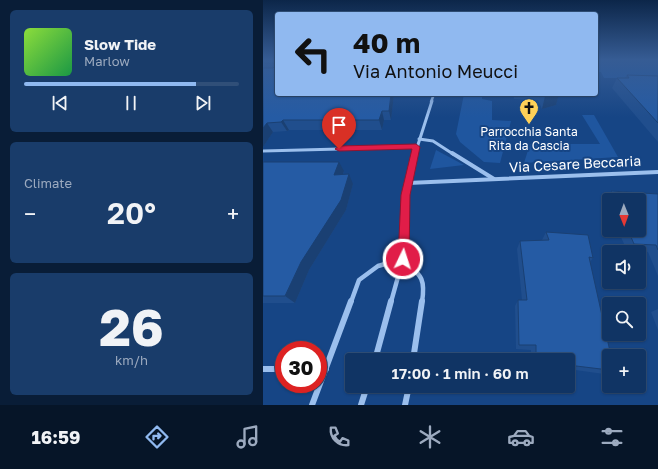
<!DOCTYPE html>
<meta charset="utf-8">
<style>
body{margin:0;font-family:"Golos Text",sans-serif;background:#193c6a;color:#f1f3f6;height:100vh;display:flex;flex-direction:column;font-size:15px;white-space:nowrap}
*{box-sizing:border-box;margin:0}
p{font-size:13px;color:#9caabf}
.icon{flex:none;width:22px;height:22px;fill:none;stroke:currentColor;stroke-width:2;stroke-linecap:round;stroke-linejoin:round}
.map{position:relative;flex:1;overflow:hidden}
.drawer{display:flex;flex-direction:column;gap:10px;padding:10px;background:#091d37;width:263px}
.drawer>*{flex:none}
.hud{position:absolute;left:12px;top:12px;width:323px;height:84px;border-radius:4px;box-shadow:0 1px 3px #0004,0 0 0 1px #304f78;background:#90b9f0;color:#111;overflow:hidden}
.needle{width:26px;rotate:179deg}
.buttons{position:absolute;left:339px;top:193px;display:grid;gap:8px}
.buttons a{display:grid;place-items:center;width:44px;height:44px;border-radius:4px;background:#103464;box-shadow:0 1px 3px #0004,0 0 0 1px #304f78;font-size:20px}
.speed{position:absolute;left:12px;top:341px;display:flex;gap:8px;font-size:20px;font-weight:700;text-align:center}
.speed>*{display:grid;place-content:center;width:52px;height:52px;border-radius:50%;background:#103464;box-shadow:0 1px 3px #0004,0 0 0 1px #304f78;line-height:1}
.speed .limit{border:6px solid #d22;background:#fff;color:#111}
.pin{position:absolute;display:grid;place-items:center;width:34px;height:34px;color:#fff;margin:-41px -17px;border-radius:50% 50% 50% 0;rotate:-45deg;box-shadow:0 0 4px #0007}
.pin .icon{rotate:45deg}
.me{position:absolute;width:44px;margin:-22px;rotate:4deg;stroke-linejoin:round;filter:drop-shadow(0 0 3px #0008)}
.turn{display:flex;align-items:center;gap:14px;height:84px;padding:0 12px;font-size:18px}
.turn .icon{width:52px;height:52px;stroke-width:2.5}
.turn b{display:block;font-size:28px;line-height:34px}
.big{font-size:30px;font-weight:600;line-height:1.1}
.drawer .card{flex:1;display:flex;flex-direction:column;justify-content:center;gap:6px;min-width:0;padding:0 14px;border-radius:6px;background:#193c6a}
.drawer .dial{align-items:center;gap:0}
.dial b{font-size:52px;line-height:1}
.song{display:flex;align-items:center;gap:12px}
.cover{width:48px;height:48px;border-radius:6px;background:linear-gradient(135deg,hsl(90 70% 55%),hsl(140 70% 35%))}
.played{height:4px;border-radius:2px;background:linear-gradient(90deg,#90b9f0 80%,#304f78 80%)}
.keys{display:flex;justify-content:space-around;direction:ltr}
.heat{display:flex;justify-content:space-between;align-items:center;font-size:22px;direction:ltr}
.trip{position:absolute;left:82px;top:353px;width:230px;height:40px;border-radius:4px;background:#103464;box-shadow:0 1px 3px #0004,0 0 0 1px #304f78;font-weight:600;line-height:40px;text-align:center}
.dock{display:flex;height:64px;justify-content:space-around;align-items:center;background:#061528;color:#9caabf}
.dock .icon{width:28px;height:28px}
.dock .current{color:#90b9f0}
.dock b{font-size:18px;color:#f1f3f6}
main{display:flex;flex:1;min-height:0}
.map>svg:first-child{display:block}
.green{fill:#1f569f}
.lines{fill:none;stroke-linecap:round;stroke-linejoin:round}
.street-far4{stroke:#9bbfed;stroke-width:2.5}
.street-far3{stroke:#9bbfed;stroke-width:3}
.street-far2{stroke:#9bbfed;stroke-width:4}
.street-far1{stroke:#9bbfed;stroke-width:4.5}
.street{stroke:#9bbfed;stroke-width:6}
.wall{fill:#204e8d}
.shaded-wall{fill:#1a4073}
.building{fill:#255ba4;stroke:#1a4073}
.route{fill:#e11d48;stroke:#92132f}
.labels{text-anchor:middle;stroke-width:4;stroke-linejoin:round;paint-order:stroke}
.far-poi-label{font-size:12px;fill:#fff;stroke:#164585}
.street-label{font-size:14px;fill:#fff;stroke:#164585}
</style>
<main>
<section class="drawer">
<div class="card">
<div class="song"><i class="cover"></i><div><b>Slow Tide</b><p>Marlow</p></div></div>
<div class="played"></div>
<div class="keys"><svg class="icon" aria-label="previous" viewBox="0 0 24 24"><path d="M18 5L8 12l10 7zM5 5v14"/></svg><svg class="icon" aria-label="pause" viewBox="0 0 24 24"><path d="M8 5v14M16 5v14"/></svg><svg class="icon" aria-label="next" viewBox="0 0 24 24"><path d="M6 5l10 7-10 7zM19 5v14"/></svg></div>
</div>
<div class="card"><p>Climate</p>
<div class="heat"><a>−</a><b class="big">20°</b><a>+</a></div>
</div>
<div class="card dial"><b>26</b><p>km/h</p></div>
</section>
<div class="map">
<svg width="395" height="405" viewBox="0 0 395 405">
<rect width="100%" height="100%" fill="#164585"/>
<g class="green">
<polygon points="333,60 395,60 395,78 341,78 338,72 333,72"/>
<polygon points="201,94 219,94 219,99 229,101 229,120 248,121 237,163 221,162 197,142 193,134"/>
<polygon points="319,115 331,115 355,157 261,163 267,144 337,144"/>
<polygon points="173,150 201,165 167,169"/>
</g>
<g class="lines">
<polyline class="street-far4" points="168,102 171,94"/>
<g class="street-far3">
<polyline points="156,139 170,141 190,154"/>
<polyline points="0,151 153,147"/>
<polyline points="152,154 169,101"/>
</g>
<g class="street-far2">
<polyline points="189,153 231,179"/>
<polyline points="145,183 395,172"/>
<polyline points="143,219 145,183 152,153"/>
</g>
<g class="street-far1">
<path d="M140 259C157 275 163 277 159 302"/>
<polyline points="88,302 96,280 115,266 140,259"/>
<polyline points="128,302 140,259 143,218"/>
</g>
<g class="street">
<polyline points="112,360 128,301"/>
<polyline points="150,360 159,301"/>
<polyline points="0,369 21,369"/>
<polyline points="55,369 63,369"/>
<polyline points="49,405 88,301"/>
<polyline points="98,405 104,386"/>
<polyline points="142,405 146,386"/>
</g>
</g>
<g class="wall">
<polygon points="0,60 131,94 128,120 121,120 119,130 26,130 24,131 10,132 0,147"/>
<polygon points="364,75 395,76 395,142 349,88 354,78 362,78"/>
<polygon points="250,94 296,94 293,105 279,109 275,100 251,99"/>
<polygon points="0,162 81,171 80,174 90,184 83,210 46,270 32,303 0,303"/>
<polygon points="348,191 395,194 395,276 385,252 364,251 355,230 376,230 376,200 346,200 346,206 343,198"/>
<polygon points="283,232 330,258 327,262 346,356 346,373 341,374 305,369 305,360 268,360 268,350 253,349 252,306 255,300 259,300 254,249 257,241 279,240"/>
<polygon points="395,309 395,330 388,312"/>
</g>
<g class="shaded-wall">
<polygon points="128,94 131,94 128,120 126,111"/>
<polygon points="290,94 296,94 293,105 279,109 282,96"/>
<polygon points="119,111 121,120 119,130 116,120"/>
<polygon points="20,120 26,130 24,131 18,122"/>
<polygon points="4,123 10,132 0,147 0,128"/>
<polygon points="76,162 81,171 76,184 71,175"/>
<polygon points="86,174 90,184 83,210 46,270 32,303 22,296 38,262"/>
</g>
<g class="building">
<polygon points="0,60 14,60 14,94 128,94 126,111 119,111 116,120 20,120 18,122 4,123 0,128 0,68 10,68 12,66 11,63 0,63"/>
<polygon points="364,75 395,76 395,123 354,78 366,78"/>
<polygon points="281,94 290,94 282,96"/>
<polygon points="0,162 76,162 71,175 86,174 78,200 38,262 22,296 0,296"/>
<polygon points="348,191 395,194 395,250 393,245 371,244 365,230 376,230 376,200 352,200"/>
<polygon points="283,232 325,235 330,258 326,257 348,356 346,356 346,370 305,365 305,360 273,360 273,345 256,345 255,300 264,300 257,241 286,240"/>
</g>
<linearGradient id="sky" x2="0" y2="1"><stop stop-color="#0c2649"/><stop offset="0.51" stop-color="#365c94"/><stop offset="1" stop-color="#365c94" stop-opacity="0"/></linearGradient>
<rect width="395" height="117" fill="url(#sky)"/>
<polygon class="route" points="153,144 157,147 147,195 146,259 144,262 140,264 136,262 135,259 138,195 149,149 76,151 72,149 76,146"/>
<defs>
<symbol id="church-pin" viewBox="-11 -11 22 30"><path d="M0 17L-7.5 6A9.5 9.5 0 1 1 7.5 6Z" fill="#ffd158" stroke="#164585"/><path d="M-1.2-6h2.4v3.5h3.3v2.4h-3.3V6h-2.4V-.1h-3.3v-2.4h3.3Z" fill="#111"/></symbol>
</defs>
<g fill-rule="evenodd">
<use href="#church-pin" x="255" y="97" width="22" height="30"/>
</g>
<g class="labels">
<g class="far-poi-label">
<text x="266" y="136">Parrocchia Santa<tspan x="266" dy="14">Rita da Cascia</tspan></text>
</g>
<g class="street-label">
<text transform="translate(312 164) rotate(-3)" y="5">Via Cesare Beccaria</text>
</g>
</g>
</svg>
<div class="buttons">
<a><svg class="needle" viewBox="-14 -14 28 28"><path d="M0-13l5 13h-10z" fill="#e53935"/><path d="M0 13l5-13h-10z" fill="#9caabf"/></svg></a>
<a><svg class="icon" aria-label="sound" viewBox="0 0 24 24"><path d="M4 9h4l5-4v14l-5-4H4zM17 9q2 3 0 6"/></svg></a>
<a><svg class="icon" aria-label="search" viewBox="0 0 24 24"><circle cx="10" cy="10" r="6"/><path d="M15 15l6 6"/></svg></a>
<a>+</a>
</div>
<div class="speed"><div class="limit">30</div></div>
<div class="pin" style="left:76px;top:149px;background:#d93025"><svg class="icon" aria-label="arrive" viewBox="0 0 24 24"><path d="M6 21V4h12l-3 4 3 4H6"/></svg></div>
<svg class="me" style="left:140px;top:259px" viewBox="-20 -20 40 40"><circle r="17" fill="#e11d48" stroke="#fff" stroke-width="3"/><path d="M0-11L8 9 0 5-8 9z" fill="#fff"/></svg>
<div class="trip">17:00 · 1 min · 60 m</div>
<div class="hud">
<div class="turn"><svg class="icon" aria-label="left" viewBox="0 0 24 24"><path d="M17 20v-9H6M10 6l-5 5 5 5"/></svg><div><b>40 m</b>Via Antonio Meucci</div></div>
</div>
</div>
</main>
<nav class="dock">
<b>16:59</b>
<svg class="icon current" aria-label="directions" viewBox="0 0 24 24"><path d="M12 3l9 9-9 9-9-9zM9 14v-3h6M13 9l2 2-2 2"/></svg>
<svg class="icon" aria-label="music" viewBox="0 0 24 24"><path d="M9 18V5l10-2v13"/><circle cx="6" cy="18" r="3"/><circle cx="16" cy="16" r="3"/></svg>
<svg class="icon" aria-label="phone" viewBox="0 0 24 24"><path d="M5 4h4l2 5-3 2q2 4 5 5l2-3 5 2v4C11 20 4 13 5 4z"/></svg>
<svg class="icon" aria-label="climate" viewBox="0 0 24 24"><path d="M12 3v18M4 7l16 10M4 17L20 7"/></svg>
<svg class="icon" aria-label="car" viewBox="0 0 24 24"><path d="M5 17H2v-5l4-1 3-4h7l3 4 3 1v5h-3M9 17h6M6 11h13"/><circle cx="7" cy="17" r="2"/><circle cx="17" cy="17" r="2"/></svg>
<svg class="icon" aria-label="filters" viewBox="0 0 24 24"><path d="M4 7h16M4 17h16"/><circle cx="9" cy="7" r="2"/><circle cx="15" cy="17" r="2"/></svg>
</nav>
